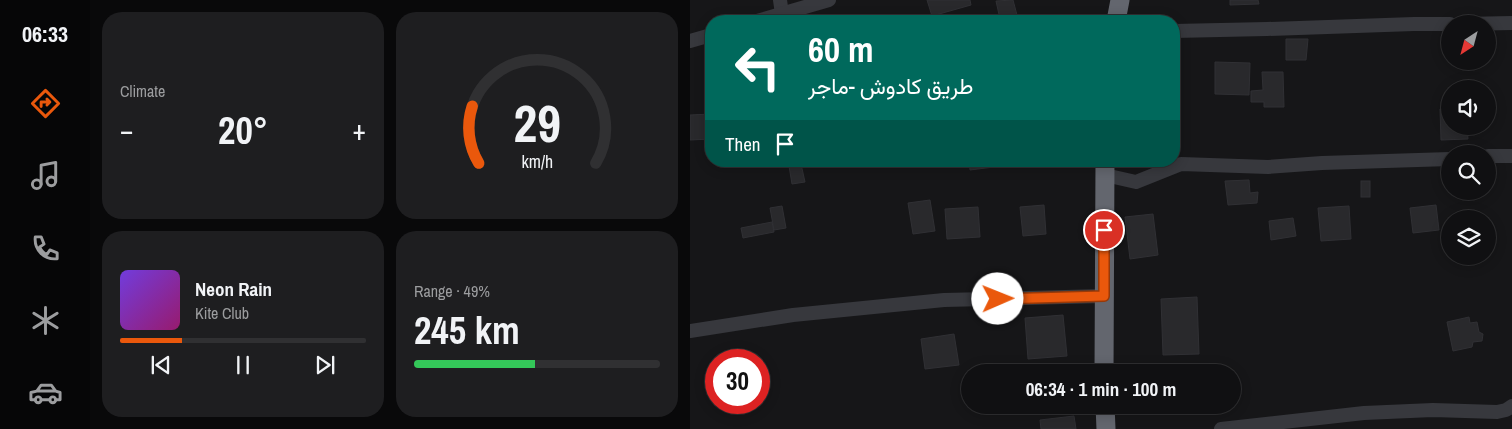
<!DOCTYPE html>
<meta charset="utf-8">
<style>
body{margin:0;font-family:"Archivo Narrow",Vazirmatn,sans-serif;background:#1e1e20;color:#f1f3f6;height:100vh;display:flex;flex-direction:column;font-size:19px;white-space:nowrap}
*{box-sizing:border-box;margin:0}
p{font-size:16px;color:#9c9d9f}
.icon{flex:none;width:28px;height:28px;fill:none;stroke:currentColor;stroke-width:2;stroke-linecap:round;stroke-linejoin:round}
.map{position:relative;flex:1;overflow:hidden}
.panel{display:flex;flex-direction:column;gap:12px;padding:12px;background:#09090a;width:600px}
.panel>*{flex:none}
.guide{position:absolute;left:15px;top:15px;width:475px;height:152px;border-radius:20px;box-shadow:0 2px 12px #0003,0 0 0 1px #303032;background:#00695c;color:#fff;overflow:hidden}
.needle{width:32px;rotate:216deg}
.fabs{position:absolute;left:751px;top:15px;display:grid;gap:10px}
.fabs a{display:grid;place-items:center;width:55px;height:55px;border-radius:50%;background:#101012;box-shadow:0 2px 12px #0003,0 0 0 1px #303032;font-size:25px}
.speed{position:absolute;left:15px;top:349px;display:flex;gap:10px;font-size:25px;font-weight:700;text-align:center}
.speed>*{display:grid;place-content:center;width:65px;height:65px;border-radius:50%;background:#101012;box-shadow:0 2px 12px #0003,0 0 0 1px #303032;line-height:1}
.speed .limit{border:8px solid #d22;background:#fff;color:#111}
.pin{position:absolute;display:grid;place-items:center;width:42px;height:42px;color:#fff;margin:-21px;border:2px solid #fff;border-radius:50%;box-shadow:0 1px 5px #0007}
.me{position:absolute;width:55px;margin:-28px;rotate:89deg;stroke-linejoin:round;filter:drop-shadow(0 0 4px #0008)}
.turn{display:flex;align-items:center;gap:18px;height:105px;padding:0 20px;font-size:22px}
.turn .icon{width:65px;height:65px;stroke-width:2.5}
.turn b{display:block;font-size:35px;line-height:42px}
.then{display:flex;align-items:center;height:48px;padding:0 20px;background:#0003;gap:10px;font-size:19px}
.big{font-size:38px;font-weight:700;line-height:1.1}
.panel .widget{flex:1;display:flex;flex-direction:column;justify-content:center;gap:8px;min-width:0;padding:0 18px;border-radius:20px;background:#1e1e20}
.panel .dial{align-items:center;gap:0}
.dial svg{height:130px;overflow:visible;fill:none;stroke:#303032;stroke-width:7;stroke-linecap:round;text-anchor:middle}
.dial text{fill:#f1f3f6;stroke:none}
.song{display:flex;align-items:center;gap:15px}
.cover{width:60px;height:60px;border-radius:8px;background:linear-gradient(135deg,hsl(260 70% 55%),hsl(320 70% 35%))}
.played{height:5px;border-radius:2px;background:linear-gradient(90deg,#ea580c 25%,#303032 25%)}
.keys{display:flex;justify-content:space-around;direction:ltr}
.heat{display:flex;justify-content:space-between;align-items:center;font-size:28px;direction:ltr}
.charge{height:8px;border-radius:4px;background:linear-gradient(90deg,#34c759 49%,#303032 0)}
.panel .tiles{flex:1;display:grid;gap:12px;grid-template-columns:repeat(2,1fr)}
.trip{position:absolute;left:271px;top:364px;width:280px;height:50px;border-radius:25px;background:#101012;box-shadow:0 2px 12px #0003,0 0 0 1px #303032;font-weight:700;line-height:50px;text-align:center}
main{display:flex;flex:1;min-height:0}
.menu{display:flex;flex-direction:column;width:90px;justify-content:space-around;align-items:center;background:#060607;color:#9c9d9f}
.menu .icon{width:35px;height:35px}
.menu .on{color:#ea580c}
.menu b{font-size:22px;color:#f1f3f6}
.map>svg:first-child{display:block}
.building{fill:#29292c;stroke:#303034}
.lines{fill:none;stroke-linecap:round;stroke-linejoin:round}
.minor{stroke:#37383d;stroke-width:14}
.highway{stroke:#63666e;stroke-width:19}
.route-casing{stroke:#983908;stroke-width:12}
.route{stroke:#ea580c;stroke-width:9}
</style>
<main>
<nav class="menu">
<b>06:33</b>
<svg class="icon on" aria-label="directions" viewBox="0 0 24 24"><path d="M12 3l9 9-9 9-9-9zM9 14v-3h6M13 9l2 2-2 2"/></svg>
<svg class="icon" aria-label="music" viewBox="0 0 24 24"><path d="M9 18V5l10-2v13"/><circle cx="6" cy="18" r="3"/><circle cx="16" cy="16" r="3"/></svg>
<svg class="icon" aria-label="phone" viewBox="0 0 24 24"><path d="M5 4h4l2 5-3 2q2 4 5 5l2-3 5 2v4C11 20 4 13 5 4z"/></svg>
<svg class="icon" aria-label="climate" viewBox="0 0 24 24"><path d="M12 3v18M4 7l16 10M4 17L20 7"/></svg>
<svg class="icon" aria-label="car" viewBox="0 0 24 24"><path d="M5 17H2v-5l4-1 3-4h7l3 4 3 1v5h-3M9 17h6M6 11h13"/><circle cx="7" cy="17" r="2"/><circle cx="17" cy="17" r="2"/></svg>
</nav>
<section class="panel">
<div class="tiles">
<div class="widget"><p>Climate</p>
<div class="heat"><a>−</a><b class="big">20°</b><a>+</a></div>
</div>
<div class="widget dial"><svg viewBox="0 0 100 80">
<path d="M14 69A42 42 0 1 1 86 69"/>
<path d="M14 69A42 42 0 0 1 10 34" stroke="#ea580c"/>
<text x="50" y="56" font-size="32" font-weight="700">29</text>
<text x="50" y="72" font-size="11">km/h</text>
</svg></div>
<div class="widget">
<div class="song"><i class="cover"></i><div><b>Neon Rain</b><p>Kite Club</p></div></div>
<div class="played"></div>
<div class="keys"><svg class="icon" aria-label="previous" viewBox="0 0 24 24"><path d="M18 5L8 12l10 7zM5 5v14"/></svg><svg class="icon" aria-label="pause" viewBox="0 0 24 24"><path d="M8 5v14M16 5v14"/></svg><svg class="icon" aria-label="next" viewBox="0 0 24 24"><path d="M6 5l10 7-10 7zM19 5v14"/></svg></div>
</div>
<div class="widget"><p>Range · 49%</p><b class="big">245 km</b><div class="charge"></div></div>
</div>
</section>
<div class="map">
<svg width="822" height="429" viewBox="0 0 822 429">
<rect width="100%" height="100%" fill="#161618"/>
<g class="building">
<polygon points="237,0 280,0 281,5 242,16"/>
<polygon points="323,0 327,15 310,19 306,1"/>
<polygon points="540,0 568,0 569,4 540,5"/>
<polygon points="596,39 618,39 616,60 596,60"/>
<polygon points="525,62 560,63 559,95 525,94"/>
<polygon points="572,72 593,72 594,107 574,107 574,102 561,102 561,91 573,90"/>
<polygon points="750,109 760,109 760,126 777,126 778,139 751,140"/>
<polygon points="21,114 21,139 0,140 0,115"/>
<polygon points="279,161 311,161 312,166 280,170"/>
<polygon points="111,164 115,182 102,184 99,166"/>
<polygon points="559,180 560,193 568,192 567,203 538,205 535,181"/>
<rect x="671" y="181" width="9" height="16"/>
<polygon points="240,200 245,231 223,234 218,203"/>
<polygon points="354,205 356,234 333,236 330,207"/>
<polygon points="746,205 749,230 723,233 720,208"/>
<polygon points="92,206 96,228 84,230 80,208"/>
<polygon points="659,206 661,239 631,241 628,208"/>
<polygon points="288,207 290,237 257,239 255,209"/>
<polygon points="463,214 468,255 440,259 435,217"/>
<polygon points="603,218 606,236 581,240 579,221"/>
<polygon points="82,222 84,232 53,238 51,228"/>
<polygon points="507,297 509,354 473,355 471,299"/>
<polygon points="373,315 377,356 338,359 335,318"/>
<polygon points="779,317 780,323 787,322 789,332 793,334 792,341 783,342 782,347 763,351 757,322"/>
<polygon points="264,334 269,365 235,369 231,339"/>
<polygon points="384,416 386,429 351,429 350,420"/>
</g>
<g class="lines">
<g class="minor">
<polyline points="90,0 92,14"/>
<polyline points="67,21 139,0"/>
<polyline points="773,24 822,23"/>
<polyline points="484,31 577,29 724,24 760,24"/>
<polyline points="0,41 21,35"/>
<polyline points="798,156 822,156"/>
<polyline points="415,175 446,182 491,164 578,167 632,163 760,159"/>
<polyline points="0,331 103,315 254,300 414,296"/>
<polyline points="531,429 674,413 743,410 807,412 816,410 822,406"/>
</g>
<g class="highway">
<polyline points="426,21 430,0"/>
<polyline points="414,372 415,161"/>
<polyline points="415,405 416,429"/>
</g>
</g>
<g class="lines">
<defs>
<polyline id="route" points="308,299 414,296 414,230"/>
</defs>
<use href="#route" class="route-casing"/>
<use href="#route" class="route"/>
</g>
</svg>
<div class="fabs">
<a><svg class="needle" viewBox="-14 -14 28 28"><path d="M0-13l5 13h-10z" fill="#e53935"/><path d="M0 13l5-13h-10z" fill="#9c9d9f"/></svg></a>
<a><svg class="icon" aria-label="sound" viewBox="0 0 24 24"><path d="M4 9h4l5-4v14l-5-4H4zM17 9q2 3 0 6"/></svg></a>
<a><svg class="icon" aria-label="search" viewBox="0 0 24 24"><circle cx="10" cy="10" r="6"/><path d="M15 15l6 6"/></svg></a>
<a><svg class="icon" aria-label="layers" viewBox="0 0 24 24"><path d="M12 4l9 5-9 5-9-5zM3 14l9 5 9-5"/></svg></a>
</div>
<div class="speed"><div class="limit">30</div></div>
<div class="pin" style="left:414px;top:230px;background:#d93025"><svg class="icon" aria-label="arrive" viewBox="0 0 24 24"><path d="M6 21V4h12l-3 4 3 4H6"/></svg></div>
<svg class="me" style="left:308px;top:299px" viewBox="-20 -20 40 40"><circle r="19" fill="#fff"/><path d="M0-13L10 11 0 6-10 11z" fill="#ea580c"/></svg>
<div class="trip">06:34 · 1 min · 100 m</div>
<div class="guide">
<div class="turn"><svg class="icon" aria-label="left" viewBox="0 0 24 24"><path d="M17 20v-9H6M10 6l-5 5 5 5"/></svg><div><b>60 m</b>طريق كادوش -ماجر</div></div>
<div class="then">Then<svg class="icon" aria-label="arrive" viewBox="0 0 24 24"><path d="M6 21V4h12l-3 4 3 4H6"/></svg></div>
</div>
</div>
</main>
